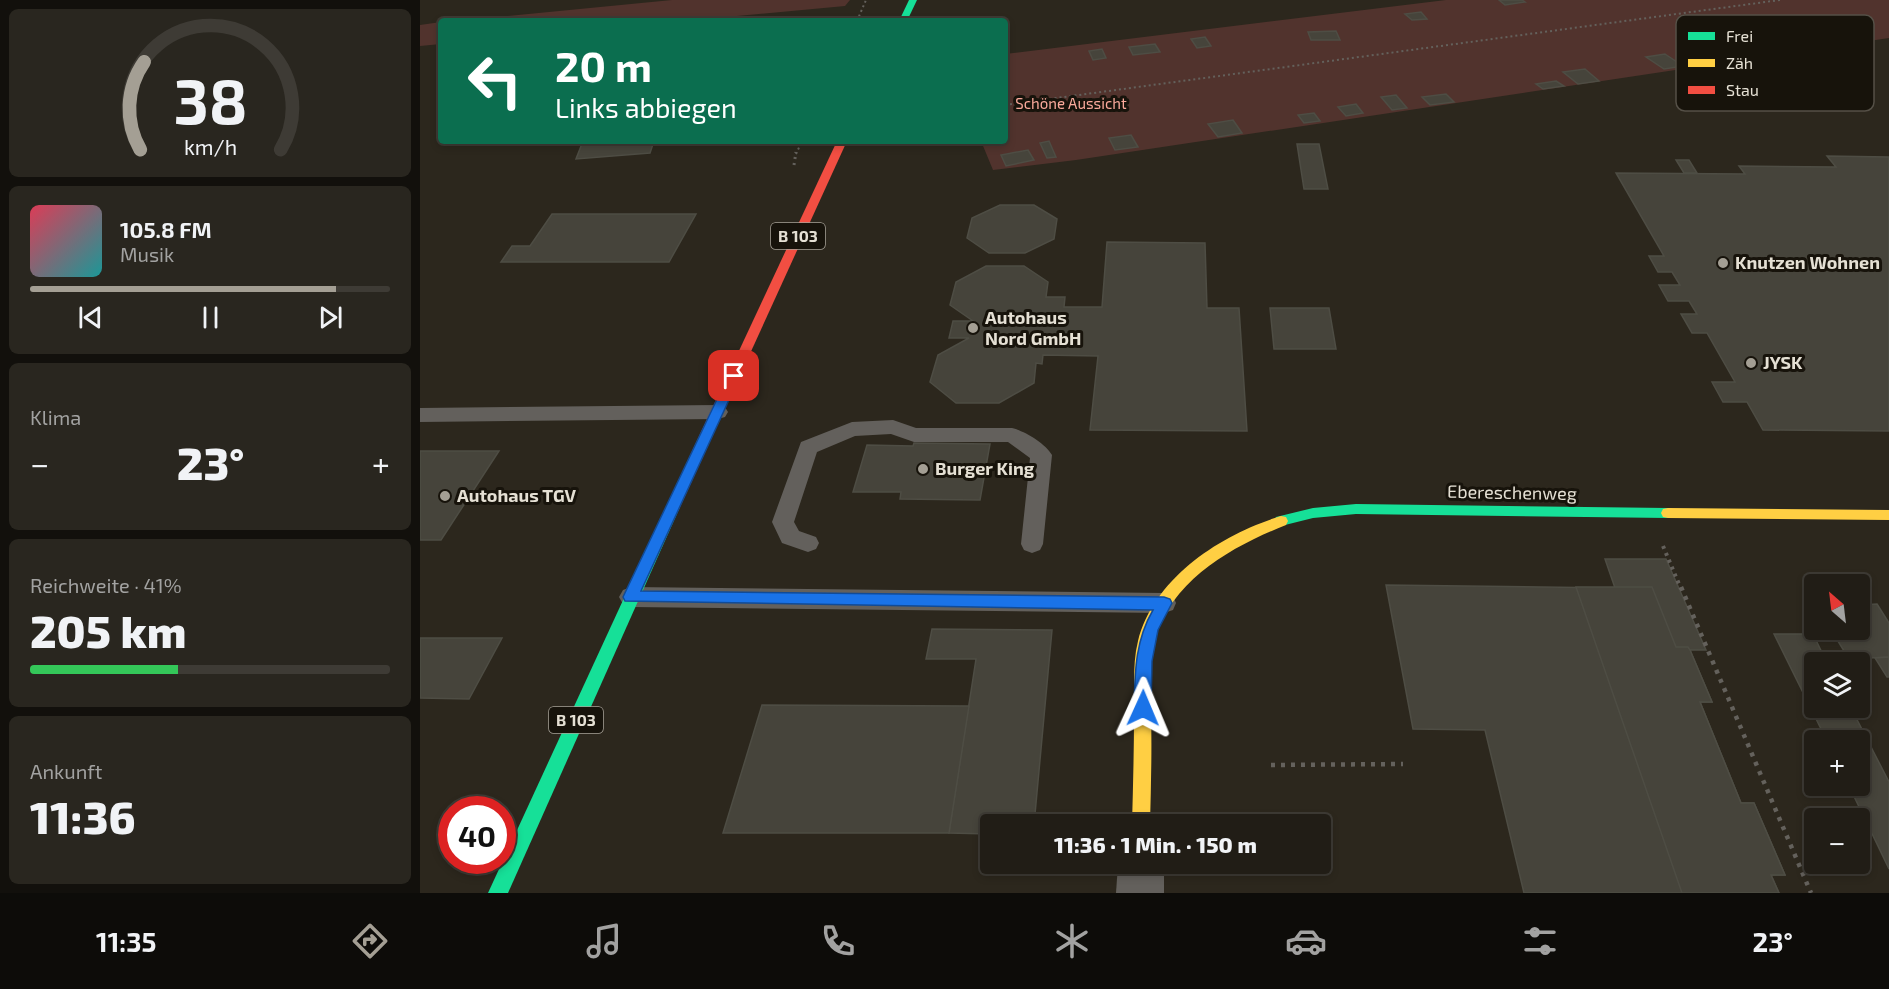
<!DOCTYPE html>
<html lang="de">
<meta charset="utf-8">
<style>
body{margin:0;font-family:"Exo 2",sans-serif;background:#29261f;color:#f1f3f6;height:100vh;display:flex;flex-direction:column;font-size:22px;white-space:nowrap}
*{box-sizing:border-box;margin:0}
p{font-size:20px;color:#a2a2a1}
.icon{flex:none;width:33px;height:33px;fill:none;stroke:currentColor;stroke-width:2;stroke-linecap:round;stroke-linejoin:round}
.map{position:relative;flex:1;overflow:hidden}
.drawer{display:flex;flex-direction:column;gap:9px;padding:9px;background:#12100c;width:420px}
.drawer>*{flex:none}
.banner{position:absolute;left:18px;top:18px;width:570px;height:126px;border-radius:6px;box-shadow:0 3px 9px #0003,0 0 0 2px #3e3b35;background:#0b6e4f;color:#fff;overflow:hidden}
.needle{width:39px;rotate:332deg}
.controls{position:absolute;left:1384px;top:574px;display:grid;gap:12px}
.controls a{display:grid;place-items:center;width:66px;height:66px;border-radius:6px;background:#211d16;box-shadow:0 3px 9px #0003,0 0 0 2px #3e3b35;font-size:30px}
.speed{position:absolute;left:18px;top:796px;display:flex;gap:12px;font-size:30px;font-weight:700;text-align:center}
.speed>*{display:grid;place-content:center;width:78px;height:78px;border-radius:50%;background:#211d16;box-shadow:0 3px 9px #0003,0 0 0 2px #3e3b35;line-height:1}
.speed .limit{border:9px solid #d22;background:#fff;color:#111}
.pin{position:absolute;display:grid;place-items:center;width:51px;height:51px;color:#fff;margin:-26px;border-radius:12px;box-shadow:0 3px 9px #0006}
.me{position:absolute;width:66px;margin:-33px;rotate:1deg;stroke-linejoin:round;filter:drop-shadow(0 0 4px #0008)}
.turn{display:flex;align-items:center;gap:21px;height:126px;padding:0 18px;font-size:27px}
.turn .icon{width:78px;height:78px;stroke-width:2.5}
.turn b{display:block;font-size:42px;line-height:51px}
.big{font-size:45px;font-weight:800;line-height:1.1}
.drawer .card{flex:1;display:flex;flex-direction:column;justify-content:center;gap:9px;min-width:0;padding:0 21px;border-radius:9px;background:#29261f}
.drawer .dial{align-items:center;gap:0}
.dial svg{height:156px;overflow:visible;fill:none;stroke:#3e3b35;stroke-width:7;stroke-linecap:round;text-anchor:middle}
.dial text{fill:#f1f3f6;stroke:none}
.song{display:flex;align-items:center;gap:18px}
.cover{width:72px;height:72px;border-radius:9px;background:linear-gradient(135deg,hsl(350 70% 55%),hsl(180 70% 35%))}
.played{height:6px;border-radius:3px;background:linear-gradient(90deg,#a49f94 85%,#3e3b35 85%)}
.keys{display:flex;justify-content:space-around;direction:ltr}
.heat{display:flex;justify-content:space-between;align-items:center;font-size:33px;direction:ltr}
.charge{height:9px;border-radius:4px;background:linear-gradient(90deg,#34c759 41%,#3e3b35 0)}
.trip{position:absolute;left:560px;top:814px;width:351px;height:60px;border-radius:6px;background:#211d16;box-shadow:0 3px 9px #0003,0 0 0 2px #3e3b35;font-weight:800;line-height:60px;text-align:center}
.tab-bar{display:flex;height:96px;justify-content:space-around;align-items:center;background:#0d0c09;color:#a2a2a1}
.tab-bar .icon{width:42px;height:42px}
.tab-bar .current{color:#a49f94}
.tab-bar b{font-size:27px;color:#f1f3f6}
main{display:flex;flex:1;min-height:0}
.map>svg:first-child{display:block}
.green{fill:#51332d}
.building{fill:#46443b;stroke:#4e4d44;stroke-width:1.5}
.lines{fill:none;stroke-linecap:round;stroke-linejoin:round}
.path-far3{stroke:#64615c;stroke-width:2;stroke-dasharray:2 3;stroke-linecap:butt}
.path-far2{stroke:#64615c;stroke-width:3;stroke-dasharray:2 4;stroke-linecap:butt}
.path-far1{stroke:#64615c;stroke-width:4;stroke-dasharray:3 4.5;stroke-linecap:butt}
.path{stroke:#64615c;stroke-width:4.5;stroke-dasharray:4 6;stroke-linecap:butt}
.lane{fill:#63605c;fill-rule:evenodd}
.street{fill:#63605c;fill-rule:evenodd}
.fast{fill:#16e098;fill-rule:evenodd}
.slow{fill:#ffcf43;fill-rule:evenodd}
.jam{fill:#f24e42;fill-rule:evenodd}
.route{fill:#1a73e8;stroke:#114b97;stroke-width:1.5}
.poi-dot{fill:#a49f94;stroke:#17130b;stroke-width:2}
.labels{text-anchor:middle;stroke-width:6;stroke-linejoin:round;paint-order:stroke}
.far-park-label{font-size:15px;fill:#fbaa9c;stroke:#17130b}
.shield{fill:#17130b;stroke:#a7a298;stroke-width:1.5}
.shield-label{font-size:16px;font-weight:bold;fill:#e5e0d4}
.poi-label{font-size:18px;font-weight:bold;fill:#e5e0d4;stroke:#17130b;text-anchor:start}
.street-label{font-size:18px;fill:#e5e0d4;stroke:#17130b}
.key{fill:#17130b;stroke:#555047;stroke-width:1.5}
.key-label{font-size:16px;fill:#e5e0d4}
</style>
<main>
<section class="drawer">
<div class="card dial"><svg viewBox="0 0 100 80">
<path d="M14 69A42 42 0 1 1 86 69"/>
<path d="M14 69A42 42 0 0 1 16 24" stroke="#a49f94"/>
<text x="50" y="56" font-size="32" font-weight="700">38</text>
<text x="50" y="72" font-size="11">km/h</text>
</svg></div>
<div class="card">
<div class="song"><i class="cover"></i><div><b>105.8 FM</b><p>Musik</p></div></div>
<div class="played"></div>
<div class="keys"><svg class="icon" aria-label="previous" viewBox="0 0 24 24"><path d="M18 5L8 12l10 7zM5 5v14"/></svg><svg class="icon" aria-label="pause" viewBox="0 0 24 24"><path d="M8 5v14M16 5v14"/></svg><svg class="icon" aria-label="next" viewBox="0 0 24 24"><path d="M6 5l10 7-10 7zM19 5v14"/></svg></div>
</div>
<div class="card"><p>Klima</p>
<div class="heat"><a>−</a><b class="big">23°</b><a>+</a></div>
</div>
<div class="card"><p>Reichweite · 41%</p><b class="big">205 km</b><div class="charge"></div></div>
<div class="card"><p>Ankunft</p><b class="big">11:36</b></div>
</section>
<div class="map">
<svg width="1469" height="893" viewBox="0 0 1469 893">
<rect width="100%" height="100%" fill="#2c271d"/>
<g class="green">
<polygon points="252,0 430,0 425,6 263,21 36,21"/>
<polygon points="1026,0 1469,0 1469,38 656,160 573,170 561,141 585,141 585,54"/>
<polygon points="21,22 21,44 0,46 0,25"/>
</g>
<g class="building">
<polygon points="1079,0 1102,0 1105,2 1085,5"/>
<polygon points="1001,12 1007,19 992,20 985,14"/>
<polygon points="916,31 920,40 891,40 888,32"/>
<polygon points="785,37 791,46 777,48 771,39"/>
<polygon points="735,44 740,52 713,55 709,47"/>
<polygon points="682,49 686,58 673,60 669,51"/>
<polygon points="1245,54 1263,66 1244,69 1226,57"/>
<polygon points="1165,69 1179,81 1158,84 1143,72"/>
<polygon points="1136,81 1144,86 1123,89 1116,84"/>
<polygon points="1026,94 1034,102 1010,105 1002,97"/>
<polygon points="976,95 987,108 972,110 961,97"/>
<polygon points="936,104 943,113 926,116 918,107"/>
<polygon points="894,113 900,121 884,123 878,115"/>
<polygon points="813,120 822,133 798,137 788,124"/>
<polygon points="711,135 718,147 695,150 689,138"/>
<polygon points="163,141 234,141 230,153 156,159"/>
<polygon points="629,141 636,157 627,158 620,143"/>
<polygon points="877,144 899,144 908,189 884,189"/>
<polygon points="608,150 614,160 586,166 581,155"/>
<polygon points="1407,156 1469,157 1469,431 1343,430 1327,402 1303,402 1292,382 1315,382 1287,333 1272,333 1261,314 1277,314 1269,301 1248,301 1239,285 1260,285 1252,272 1238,272 1229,256 1244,256 1196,173 1325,174 1319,166 1416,167"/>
<polygon points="1256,160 1269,160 1277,173 1264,173"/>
<polygon points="580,205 614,205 637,219 634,239 605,253 569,253 547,238 552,218"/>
<polygon points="132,214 276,214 249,262 81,262 92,246 110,246"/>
<polygon points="687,242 785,243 787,308 819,308 827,431 670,430 678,356 623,355 622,364 616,363 614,383 579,403 536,403 510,382 518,355 549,338 529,338 533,321 553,321 530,305 536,282 566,266 604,266 628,282 626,297 645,297 644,307 682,307"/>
<polygon points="850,308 909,308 916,349 854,349"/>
<polygon points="494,443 570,444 560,500 480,499 481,492 433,492 447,445 493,446"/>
<polygon points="0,451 79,451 21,540 0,540"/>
<polygon points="1185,559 1246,559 1286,650 1270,650 1292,702 1280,702 1321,803 1334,803 1365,875 1351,875 1359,893 1104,893 1065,730 993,729 966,585 1195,588"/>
<polygon points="1156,587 1232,587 1256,647 1268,647 1270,650 1292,702 1280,702 1321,803 1334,803 1365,875 1351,875 1359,893 1262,893"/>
<polygon points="1457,604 1469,623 1469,657 1429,659 1411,630 1440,630 1440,605"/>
<polygon points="512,629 632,630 614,825 570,825 570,834 529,833 556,659 506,659"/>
<polygon points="1354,634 1393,634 1407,663 1395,663 1395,708 1431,708 1469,782 1469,869 1429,786 1440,786 1440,741 1407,741"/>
<polygon points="0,638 82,638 49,699 0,698"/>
<polygon points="1469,657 1469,677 1467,677 1455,658"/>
<polygon points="342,705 549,706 529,833 303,833"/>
</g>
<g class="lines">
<g class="path-far3">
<polyline points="437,21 446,0"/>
<polyline points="585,105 1360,0"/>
<polyline points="376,154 382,141"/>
</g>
<polyline class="path-far2" points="374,165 376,152"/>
<polyline class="path-far1" points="1243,546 1261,589"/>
<g class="path">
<polyline points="1261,587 1391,893"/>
<polyline points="851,765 983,764"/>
</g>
<g class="lane">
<polygon points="298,405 305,407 308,412 305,417 298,419 0,422 0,408"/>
<path d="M473 420 496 428H592C605 431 625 443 632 455L623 544 620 550 612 553 604 550 601 544 610 458 588 442H494L471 434 435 436 397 452 374 522 379 531 396 537 399 543 396 549 388 552 362 543 352 522 381 442 432 422Z"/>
<polygon points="211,587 744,593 753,596 756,603 753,610 744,613 211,607 203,604 199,597 203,590"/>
</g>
<polygon class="street" points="698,864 744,864 744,893 696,893"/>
<g class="fast">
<polygon points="489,0 497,0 487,21 479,21"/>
<polygon points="253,502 258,503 260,507 88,893 68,893 246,507 248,503"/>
<polygon points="936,504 1248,508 1253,509 1255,513 1253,517 1248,518 936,514 893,518 861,526 856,525 854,521 856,517 893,508"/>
</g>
<g class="slow">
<polygon points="1248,508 1469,510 1469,520 1248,518 1243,517 1241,513 1243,509"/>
<path d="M861 516 866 517 868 521 866 525C813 546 753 579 735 638 728 661 731 687 731 710 732 749 731 787 730 825H712C713 788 714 751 714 715 715 690 712 665 718 641 734 577 802 534 861 516Z"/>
</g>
<polygon class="jam" points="417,141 427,141 260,507 258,511 248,511 246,507"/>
</g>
<path class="route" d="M314 372 320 376 221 591 744 597 750 599 752 603 738 630 732 661 731 708 729 713 723 715 717 713 714 708C715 672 715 641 733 610L205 601 203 597 308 376Z"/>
<g class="poi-dot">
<circle cx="1303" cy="263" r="6"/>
<circle cx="553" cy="328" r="6"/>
<circle cx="1331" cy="363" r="6"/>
<circle cx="503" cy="469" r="6"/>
<circle cx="25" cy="496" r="6"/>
</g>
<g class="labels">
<g class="far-park-label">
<text x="651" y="109">Schöne Aussicht</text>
</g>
<g class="shield">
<rect x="351" y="223" width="54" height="26" rx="4.5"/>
<rect x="129" y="707" width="54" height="26" rx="4.5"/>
</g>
<g class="shield-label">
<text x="378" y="242">B 103</text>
<text x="156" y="726">B 103</text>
</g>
<g class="poi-label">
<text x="1315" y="269">Knutzen Wohnen</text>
<text x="565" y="324">Autohaus<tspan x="565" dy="21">Nord GmbH</tspan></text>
<text x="1343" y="369">JYSK</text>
<text x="515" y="475">Burger King</text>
<text x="37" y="502">Autohaus TGV</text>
</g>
<g class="street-label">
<text transform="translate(1092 493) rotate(1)" y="6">Ebereschenweg</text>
</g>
</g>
<rect x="1256" y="15" width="198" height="96" rx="9" class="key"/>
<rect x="1268" y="32" width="27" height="8" fill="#16e098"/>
<rect x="1268" y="59" width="27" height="8" fill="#ffcf43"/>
<rect x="1268" y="86" width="27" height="8" fill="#f24e42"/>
<g class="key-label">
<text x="1306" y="42">Frei</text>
<text x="1306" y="69">Zäh</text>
<text x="1306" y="96">Stau</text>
</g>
</svg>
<div class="controls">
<a><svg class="needle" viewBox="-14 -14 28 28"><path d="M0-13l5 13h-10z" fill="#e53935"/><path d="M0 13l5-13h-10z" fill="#a2a2a1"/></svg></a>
<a><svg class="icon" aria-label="layers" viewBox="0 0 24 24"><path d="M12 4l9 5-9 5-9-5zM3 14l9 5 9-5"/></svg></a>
<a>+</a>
<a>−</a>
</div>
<div class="speed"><div class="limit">40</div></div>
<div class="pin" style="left:314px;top:376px;background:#d93025"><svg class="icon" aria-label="arrive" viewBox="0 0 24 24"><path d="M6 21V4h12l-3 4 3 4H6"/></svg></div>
<svg class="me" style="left:723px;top:708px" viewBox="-20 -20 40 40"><path d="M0-17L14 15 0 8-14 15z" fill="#1a73e8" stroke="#fff" stroke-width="4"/></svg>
<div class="trip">11:36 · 1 Min. · 150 m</div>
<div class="banner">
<div class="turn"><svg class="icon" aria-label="left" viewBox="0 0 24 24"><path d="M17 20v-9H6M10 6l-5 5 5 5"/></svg><div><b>20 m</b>Links abbiegen</div></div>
</div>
</div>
</main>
<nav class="tab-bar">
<b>11:35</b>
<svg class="icon current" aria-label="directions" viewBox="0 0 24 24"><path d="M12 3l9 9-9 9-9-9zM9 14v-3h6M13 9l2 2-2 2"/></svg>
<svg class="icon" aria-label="music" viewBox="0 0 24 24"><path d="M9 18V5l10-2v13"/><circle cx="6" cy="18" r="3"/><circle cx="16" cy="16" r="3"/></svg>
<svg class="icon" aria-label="phone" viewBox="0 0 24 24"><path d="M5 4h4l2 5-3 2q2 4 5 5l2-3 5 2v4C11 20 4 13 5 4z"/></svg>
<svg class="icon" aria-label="climate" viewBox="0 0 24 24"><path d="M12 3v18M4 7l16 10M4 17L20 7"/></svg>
<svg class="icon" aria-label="car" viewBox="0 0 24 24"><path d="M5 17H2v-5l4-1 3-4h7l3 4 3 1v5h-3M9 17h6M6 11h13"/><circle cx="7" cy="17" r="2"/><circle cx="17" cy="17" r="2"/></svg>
<svg class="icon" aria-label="filters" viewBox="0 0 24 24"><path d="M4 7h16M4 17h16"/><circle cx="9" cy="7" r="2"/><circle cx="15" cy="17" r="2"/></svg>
<b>23°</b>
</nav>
